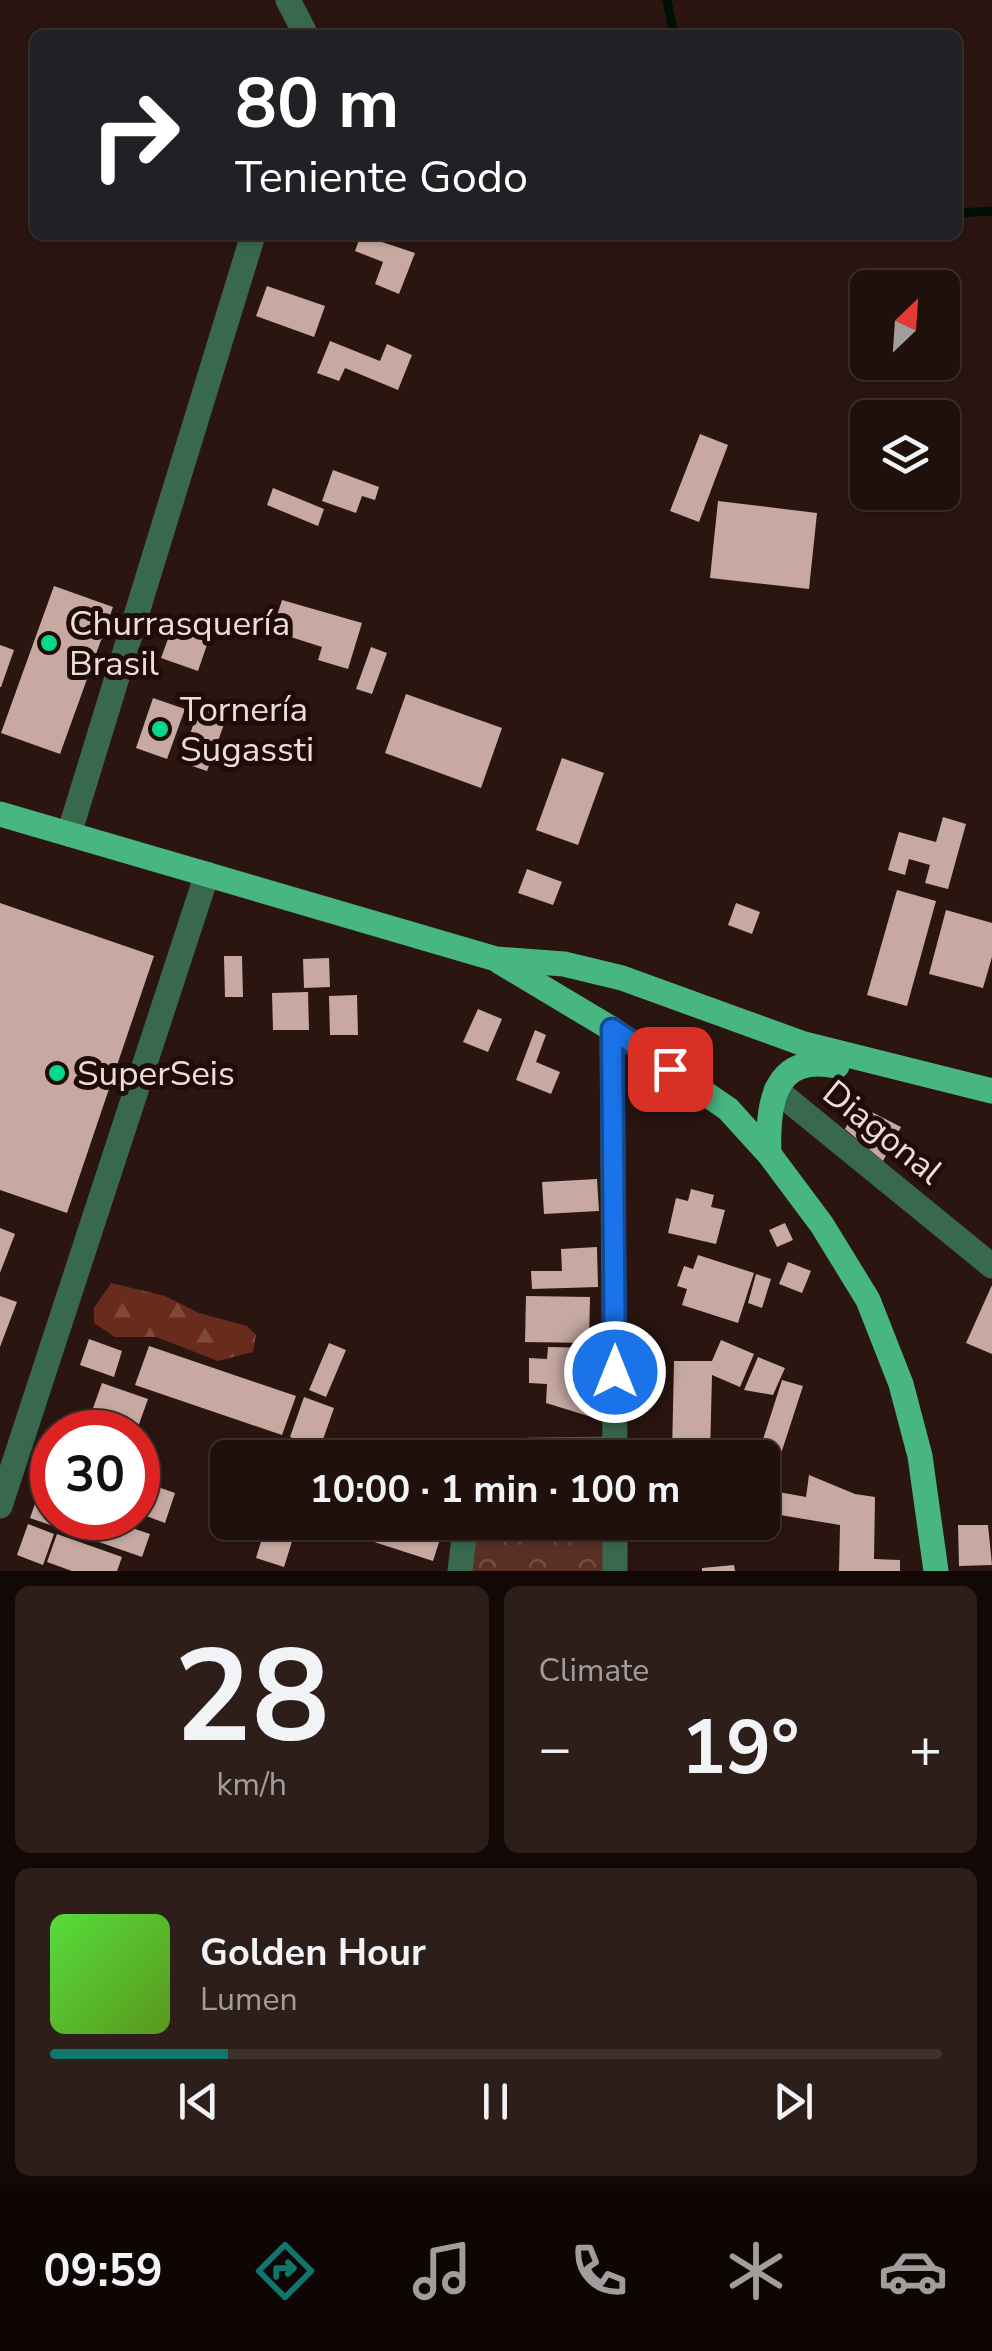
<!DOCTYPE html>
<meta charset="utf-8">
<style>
body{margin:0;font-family:"Nunito Sans",sans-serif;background:#2d1e1a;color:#f1f3f6;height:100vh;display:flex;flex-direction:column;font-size:38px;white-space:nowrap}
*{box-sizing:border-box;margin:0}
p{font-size:32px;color:#a29d9d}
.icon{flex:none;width:55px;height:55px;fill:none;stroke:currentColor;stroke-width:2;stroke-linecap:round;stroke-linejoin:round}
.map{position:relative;height:1571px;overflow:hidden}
.side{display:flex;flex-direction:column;gap:15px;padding:15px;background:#120907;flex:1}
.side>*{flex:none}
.guide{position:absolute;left:30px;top:30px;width:932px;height:210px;border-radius:15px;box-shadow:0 2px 8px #0004,0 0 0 2px #3d302d;background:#202124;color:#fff;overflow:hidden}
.needle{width:65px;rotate:25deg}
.buttons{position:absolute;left:850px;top:270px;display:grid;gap:20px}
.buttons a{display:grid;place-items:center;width:110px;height:110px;border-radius:15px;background:#20100c;box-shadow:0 2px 8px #0004,0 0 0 2px #3d302d;font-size:50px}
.speed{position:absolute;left:30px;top:1410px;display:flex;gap:20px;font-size:50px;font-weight:700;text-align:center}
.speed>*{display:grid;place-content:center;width:130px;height:130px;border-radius:50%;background:#20100c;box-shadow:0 2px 8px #0004,0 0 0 2px #3d302d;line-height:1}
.speed .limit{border:15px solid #d22;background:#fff;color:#111}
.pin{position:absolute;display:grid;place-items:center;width:85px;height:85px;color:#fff;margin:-42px;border-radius:20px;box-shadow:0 5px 15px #0006}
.me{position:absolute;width:110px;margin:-55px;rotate:0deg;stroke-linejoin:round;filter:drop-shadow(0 0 8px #0008)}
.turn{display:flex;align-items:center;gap:35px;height:210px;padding:0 40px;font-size:45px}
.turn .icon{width:130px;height:130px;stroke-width:2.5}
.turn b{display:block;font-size:70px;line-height:85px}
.big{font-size:75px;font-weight:700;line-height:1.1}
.side .widget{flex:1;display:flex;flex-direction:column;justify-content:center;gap:15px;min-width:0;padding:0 35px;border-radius:15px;background:#2d1e1a}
.side .dial{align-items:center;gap:0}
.dial b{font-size:130px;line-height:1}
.song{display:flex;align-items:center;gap:30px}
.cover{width:120px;height:120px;border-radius:15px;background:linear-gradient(135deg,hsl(110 70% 55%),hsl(90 70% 35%))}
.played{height:10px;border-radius:5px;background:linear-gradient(90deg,#0f766e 20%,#3d302d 20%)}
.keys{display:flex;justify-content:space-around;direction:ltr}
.heat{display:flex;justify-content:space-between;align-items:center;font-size:55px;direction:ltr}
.side .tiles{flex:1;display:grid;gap:15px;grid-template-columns:1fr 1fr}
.widget:last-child{grid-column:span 2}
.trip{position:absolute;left:210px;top:1440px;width:570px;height:100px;border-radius:15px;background:#20100c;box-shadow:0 2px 8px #0004,0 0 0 2px #3d302d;font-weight:700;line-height:100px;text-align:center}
.dock{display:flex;height:160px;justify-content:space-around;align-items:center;background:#0d0605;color:#a29d9d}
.dock .icon{width:70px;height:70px}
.dock .on{color:#0f766e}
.dock b{font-size:45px;color:#f1f3f6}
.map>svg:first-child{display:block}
.forest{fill:url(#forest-firs)}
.park{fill:url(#park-crowns)}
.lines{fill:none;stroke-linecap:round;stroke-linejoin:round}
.stream{stroke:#001006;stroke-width:9}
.building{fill:#c7a9a2}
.minor{stroke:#38684e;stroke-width:25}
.major{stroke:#48b680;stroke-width:25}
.route-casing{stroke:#114b97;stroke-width:25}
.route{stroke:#1a73e8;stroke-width:18}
.poi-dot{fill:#03d98b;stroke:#200c07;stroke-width:4}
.labels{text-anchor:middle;stroke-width:10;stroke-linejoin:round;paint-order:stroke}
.poi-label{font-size:35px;fill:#edddd9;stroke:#200c07;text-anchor:start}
.street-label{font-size:35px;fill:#edddd9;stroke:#200c07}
</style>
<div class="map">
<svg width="992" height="1571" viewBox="0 0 992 1571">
<defs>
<pattern id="forest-firs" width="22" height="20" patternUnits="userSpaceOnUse" patternTransform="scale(2.5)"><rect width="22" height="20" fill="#692c1c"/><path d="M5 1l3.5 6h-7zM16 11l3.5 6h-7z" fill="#7f4a3c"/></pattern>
<pattern id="park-crowns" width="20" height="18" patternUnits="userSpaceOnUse" patternTransform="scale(2.5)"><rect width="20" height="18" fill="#5a3025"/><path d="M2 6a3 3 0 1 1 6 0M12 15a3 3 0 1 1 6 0" fill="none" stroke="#724e44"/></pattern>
</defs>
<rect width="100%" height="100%" fill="#2a1510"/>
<polygon class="forest" points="111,1283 165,1296 199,1313 247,1326 256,1335 253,1352 218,1361 156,1337 115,1337 94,1323 94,1308"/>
<polygon class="park" points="466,1523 615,1523 615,1571 460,1571"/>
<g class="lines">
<g class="stream">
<polyline points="667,0 674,35"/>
<polyline points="958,213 992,211"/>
</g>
</g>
<g class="building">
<polygon points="361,235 415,253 399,294 375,284 383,262 355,251"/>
<polygon points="267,286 325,306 314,337 256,316"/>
<polygon points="330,341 380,361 387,344 412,355 398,390 345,368 339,381 317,373"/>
<polygon points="700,434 728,445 699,522 670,511"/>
<polygon points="333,470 379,487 375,500 362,496 356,513 322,501"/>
<polygon points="273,488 324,509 318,526 267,505"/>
<polygon points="718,501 817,513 809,589 710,578"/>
<polygon points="54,586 113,607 60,754 1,733"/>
<polygon points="282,600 362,623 348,669 318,660 322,647 272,631"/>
<polygon points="176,617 212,630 198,671 161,658"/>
<polygon points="0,645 14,650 1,687 0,687"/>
<polygon points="371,647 387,653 372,694 356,689"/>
<polygon points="406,694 502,728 481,788 385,753"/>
<polygon points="153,698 185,709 167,759 136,748"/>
<polygon points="200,706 227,716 207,771 180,762"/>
<polygon points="562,758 604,773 578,845 536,830"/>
<polygon points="943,817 966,824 948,889 925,883 930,865 909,859 905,875 888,870 899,832 936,842"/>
<polygon points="527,869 562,882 553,905 518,893"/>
<polygon points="897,890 936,901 907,1006 867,995"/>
<polygon points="0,903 154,956 67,1213 0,1190"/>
<polygon points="736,903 760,912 752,934 728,925"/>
<polygon points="946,910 992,923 992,957 983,988 929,974"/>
<polygon points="224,956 242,956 243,997 225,997"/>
<polygon points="329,958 330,987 304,988 303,959"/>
<polygon points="308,992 309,1030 273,1030 272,993"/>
<polygon points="357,995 358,1035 330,1035 329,996"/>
<polygon points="478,1009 502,1019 488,1052 463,1042"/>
<polygon points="535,1030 546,1035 536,1062 560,1072 551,1094 516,1080"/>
<polygon points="858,1105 901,1127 883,1161 845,1129"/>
<polygon points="597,1179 599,1211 544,1214 542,1182"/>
<polygon points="691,1189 714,1195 711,1207 725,1210 716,1244 668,1233 676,1198 688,1201"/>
<polygon points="785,1223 793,1240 777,1247 769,1230"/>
<polygon points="0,1228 15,1234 0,1273"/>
<polygon points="597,1247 598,1287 532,1289 531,1271 562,1271 561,1249"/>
<polygon points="698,1255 754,1273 738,1323 682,1305 687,1289 677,1286 684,1266 693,1269"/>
<polygon points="788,1262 811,1271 802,1293 779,1284"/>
<polygon points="756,1274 771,1279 762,1308 748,1303"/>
<polygon points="992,1285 992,1354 966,1343"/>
<polygon points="0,1296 17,1302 0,1347"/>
<polygon points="526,1296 590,1297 589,1343 525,1342"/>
<polygon points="89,1339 122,1351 114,1377 80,1365"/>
<polygon points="721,1340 754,1354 740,1387 712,1375 710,1455 672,1454 674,1361 712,1361"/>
<polygon points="329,1343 346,1350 326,1397 309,1390"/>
<polygon points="149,1346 296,1396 282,1435 135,1385"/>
<polygon points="548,1347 600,1348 598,1419 546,1403 547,1384 529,1383 529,1358 547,1359"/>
<polygon points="758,1357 785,1368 773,1395 744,1390"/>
<polygon points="782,1380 803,1386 777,1466 757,1458"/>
<polygon points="102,1383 148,1399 138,1427 92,1411"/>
<polygon points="304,1397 334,1408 320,1448 290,1437"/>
<polygon points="85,1415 134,1432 79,1432"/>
<polygon points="809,1475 855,1494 875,1497 874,1559 900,1560 900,1571 839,1571 840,1525 762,1512 762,1489 806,1497"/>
<polygon points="138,1480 175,1493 165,1523 138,1513"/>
<polygon points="38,1495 52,1500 52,1518 102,1518 150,1534 142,1557 30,1518"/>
<polygon points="374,1522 400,1522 441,1536 433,1561 368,1540"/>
<polygon points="28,1524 54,1534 43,1565 17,1555"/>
<polygon points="266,1525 294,1535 284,1567 256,1558"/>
<polygon points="958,1525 988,1525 992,1565 959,1566"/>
<polygon points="57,1534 122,1557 117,1571 72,1571 47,1562"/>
<polygon points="734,1565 735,1571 702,1571 702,1568"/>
</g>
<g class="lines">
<g class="minor">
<polyline points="288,0 306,35"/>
<polyline points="69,834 253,235"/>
<polyline points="612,1029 615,1458"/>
<polyline points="776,1090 992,1266"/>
<polyline points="503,1458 529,1450 616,1449"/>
<polyline points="0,1506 207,874"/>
<polyline points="460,1571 466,1522"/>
<polyline points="615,1571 615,1522"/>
</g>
<g class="major">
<polyline points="0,814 496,959 564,964 622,978 804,1044 992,1091"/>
<polyline points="500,962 612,1029 728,1109 769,1154 822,1225 868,1300 901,1384 920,1456 936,1571"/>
<path d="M769 1154C767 1103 774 1053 837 1066"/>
</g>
</g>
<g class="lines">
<defs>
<polyline id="route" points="615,1372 612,1029 670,1069"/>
</defs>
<use href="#route" class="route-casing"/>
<use href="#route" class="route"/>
</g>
<g class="poi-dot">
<circle cx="49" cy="643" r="10"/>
<circle cx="160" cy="729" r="10"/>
<circle cx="57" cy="1073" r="10"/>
</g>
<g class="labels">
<g class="poi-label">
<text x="69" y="635">Churrasquería<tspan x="69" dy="40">Brasil</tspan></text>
<text x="180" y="721">Tornería<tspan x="180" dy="40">Sugassti</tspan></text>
<text x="77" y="1085">SuperSeis</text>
</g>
<g class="street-label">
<text transform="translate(883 1132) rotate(39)" y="12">Diagonal</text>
</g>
</g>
</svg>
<div class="buttons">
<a><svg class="needle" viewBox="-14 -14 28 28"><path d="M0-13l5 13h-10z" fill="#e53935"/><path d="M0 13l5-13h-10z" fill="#a29d9d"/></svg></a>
<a><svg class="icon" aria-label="layers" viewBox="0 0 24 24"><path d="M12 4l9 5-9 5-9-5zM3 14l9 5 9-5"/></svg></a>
</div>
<div class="speed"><div class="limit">30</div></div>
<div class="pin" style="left:670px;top:1069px;background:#d93025"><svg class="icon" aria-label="arrive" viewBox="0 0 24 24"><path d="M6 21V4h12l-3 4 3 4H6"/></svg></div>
<svg class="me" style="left:615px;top:1372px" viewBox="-20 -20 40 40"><circle r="17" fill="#1a73e8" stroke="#fff" stroke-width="3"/><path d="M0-11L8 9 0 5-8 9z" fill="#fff"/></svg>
<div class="trip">10:00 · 1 min · 100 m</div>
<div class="guide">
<div class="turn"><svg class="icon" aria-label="right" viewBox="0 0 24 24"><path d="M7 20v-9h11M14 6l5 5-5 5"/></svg><div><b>80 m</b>Teniente Godo</div></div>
</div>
</div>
<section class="side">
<div class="tiles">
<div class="widget dial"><b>28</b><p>km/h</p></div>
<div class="widget"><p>Climate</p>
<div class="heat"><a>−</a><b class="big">19°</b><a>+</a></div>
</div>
<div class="widget">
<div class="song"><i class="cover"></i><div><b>Golden Hour</b><p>Lumen</p></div></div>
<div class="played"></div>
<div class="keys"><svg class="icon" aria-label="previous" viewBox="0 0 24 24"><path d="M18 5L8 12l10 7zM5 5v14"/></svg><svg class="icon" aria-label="pause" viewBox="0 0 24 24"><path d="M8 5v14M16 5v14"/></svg><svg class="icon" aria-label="next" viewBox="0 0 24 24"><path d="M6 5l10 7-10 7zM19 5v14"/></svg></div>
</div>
</div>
</section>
<nav class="dock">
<b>09:59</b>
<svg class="icon on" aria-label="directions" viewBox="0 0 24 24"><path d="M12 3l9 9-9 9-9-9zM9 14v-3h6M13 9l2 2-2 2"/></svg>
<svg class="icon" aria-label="music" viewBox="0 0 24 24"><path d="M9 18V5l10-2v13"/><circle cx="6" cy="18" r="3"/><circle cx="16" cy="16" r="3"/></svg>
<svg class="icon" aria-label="phone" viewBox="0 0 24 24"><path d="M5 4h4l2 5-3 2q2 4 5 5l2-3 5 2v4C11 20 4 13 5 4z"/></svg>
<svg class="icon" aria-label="climate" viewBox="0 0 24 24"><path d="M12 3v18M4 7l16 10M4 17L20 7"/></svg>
<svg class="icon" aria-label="car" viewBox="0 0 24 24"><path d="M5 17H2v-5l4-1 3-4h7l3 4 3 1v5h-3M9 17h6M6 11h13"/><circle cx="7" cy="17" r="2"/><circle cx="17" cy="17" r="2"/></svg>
</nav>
